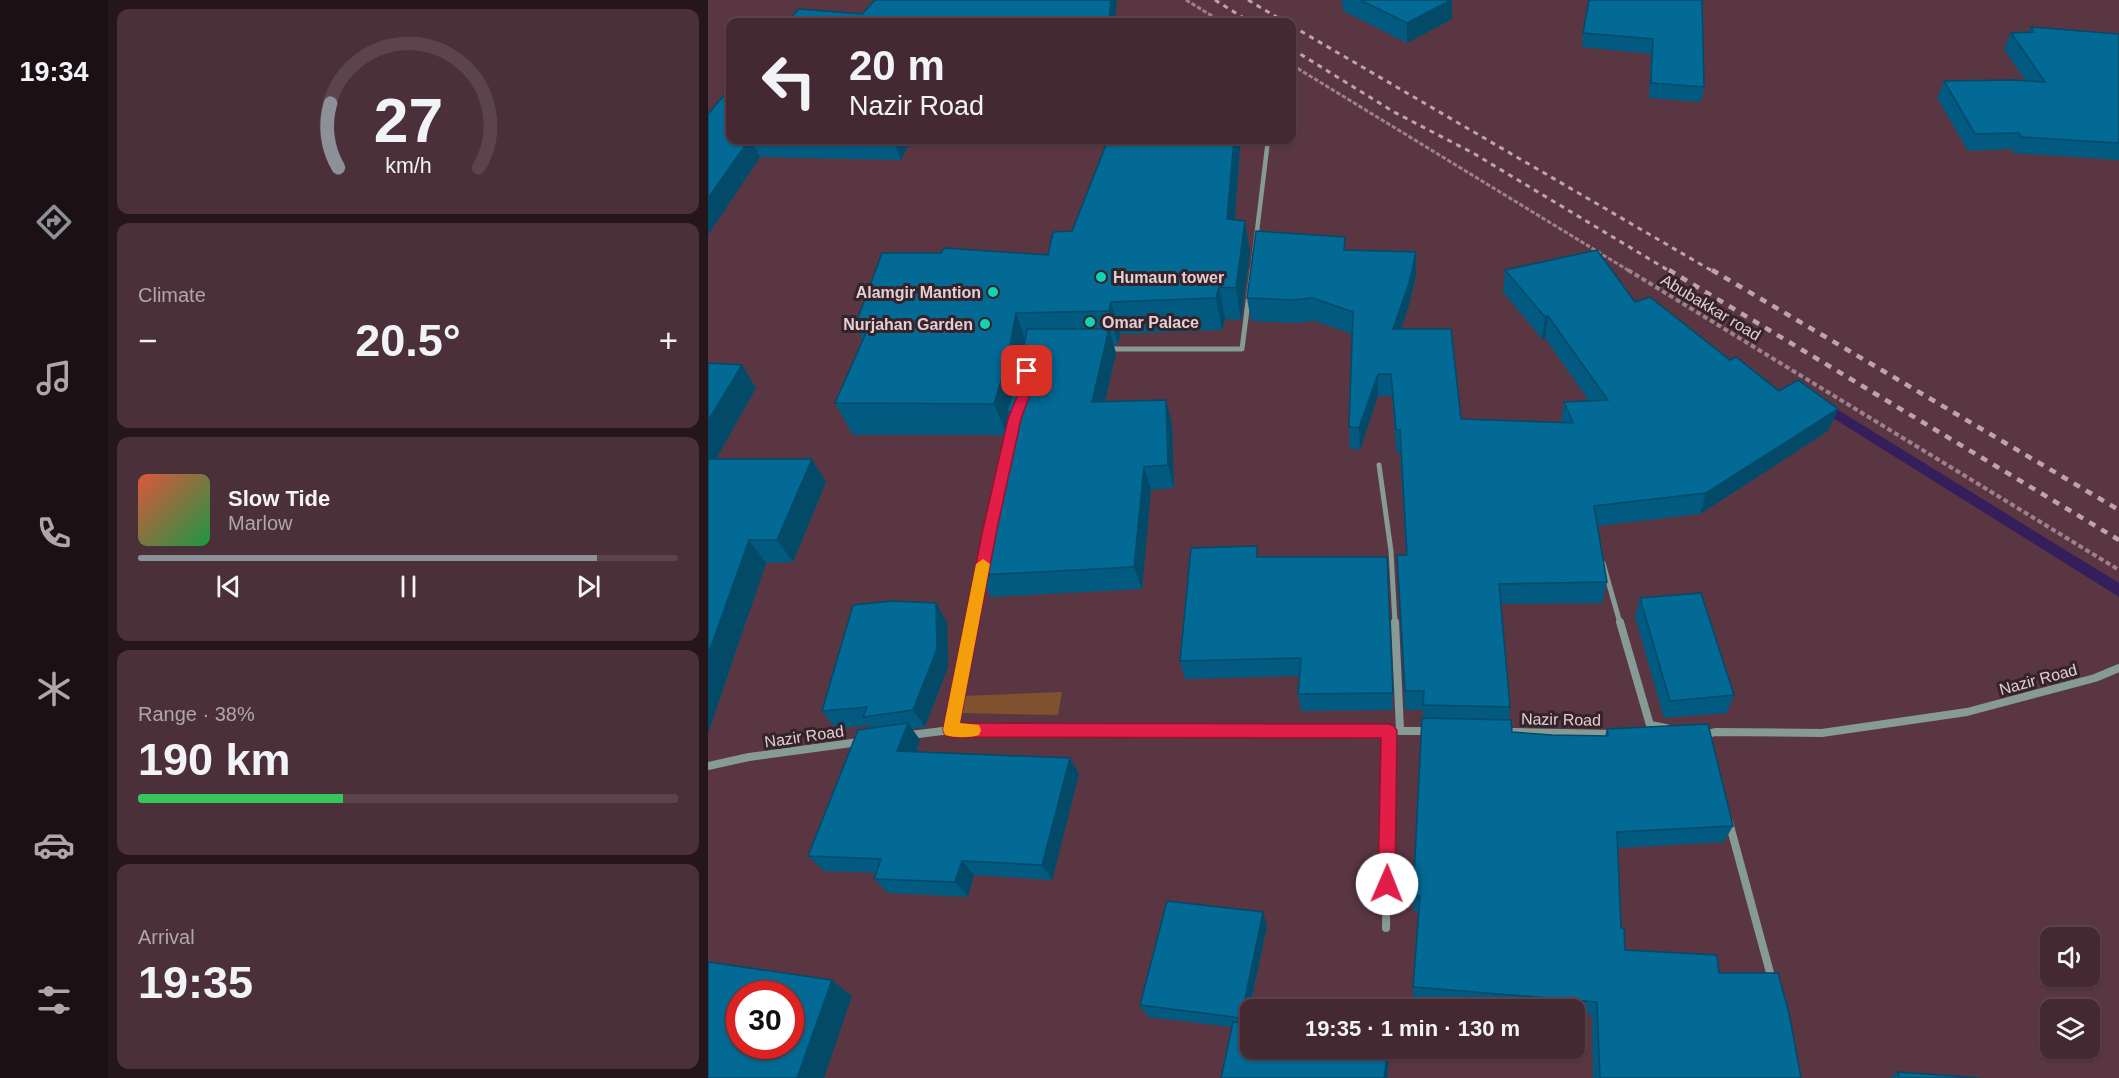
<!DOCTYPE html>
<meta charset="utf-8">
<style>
body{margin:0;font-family:Arial,sans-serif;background:#4b303a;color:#f1f3f6;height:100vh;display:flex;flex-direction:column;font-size:22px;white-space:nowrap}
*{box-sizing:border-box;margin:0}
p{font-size:20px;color:#afa6ac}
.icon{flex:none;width:33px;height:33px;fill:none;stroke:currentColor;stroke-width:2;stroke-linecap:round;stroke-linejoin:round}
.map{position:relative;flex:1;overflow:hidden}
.panel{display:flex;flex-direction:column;gap:9px;padding:9px;background:#25161c;width:600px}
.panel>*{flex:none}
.guide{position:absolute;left:18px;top:18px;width:570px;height:126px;border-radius:12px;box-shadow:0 2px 4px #0004,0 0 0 2px #5c444d;background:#442832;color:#f1f3f6;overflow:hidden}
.tools{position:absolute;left:1332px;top:927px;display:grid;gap:12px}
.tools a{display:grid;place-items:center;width:60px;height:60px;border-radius:12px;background:#442832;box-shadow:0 2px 4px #0004,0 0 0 2px #5c444d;font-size:30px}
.speed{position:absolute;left:18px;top:981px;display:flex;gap:12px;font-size:30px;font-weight:700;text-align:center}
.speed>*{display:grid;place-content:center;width:78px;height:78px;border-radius:50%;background:#442832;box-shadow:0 2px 4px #0004,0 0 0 2px #5c444d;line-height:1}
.speed .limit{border:9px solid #d22;background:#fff;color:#111}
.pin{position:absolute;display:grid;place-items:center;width:51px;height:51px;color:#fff;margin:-26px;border-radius:12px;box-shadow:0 3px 9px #0006}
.me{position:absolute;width:66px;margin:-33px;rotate:1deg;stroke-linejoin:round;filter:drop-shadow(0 0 4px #0008)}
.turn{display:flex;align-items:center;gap:21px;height:126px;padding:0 24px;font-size:27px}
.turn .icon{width:78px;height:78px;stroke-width:2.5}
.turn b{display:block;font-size:42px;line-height:51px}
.big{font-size:45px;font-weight:700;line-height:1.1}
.panel .card{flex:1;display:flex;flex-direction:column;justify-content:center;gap:9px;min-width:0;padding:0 21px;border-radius:12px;background:#4b303a}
.panel .dial{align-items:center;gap:0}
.dial svg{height:156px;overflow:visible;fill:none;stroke:#5c444d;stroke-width:7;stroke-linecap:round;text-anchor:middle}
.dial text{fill:#f1f3f6;stroke:none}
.song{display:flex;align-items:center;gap:18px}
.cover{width:72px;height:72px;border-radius:9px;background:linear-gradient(135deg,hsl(10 70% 55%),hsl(140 70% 35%))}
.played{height:6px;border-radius:3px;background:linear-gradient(90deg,#8c9099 85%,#5c444d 85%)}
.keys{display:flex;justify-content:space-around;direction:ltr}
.heat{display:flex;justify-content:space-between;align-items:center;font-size:33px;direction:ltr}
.charge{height:9px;border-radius:4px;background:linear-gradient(90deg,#34c759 38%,#5c444d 0)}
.trip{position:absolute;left:532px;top:999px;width:345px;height:60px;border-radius:12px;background:#442832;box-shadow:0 2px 4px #0004,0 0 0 2px #5c444d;font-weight:700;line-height:60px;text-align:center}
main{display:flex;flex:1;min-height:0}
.tabs{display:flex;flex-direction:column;width:108px;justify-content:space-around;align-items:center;background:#1b1014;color:#afa6ac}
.tabs .icon{width:42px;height:42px}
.tabs .on{color:#8c9099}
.tabs b{font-size:27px;color:#f1f3f6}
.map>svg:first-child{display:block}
.green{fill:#80512e}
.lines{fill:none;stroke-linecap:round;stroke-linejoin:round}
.stream{fill:#351e5c;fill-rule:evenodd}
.path-far1{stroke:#9e808a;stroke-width:3;stroke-dasharray:4.5 2;stroke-linecap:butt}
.path{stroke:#9e808a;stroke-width:4;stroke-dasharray:5 3;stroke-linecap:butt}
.street-far2{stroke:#869b95;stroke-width:4.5}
.street-far1{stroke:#869b95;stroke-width:5}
.street{stroke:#869b95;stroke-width:8}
.rail-far1{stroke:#bea3ac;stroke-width:3;stroke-dasharray:5 5;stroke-linecap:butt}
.rail{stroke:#bea3ac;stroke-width:4.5;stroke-dasharray:7 7;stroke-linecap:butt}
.wall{fill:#035a80}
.shaded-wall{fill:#024a68}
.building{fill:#036995;stroke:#024a68;stroke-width:1.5;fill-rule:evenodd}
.route{fill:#e11d48;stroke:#92132f;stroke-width:1.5}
.slow{fill:#f59e0b}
.poi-dot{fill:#0fd5b4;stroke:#342329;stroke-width:2}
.labels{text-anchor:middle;stroke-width:6;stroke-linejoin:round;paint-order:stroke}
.poi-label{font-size:16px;font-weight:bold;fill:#e4cdd4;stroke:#342329;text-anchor:start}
.street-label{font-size:16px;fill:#e4cdd4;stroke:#342329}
</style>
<main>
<nav class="tabs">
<b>19:34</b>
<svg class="icon on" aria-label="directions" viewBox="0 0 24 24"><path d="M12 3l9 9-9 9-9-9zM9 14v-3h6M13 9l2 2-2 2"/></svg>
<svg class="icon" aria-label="music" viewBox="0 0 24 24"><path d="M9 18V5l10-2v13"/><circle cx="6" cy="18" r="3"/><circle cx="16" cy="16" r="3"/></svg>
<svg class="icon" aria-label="phone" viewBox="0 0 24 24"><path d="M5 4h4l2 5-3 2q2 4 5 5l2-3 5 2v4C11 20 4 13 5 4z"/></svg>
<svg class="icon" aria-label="climate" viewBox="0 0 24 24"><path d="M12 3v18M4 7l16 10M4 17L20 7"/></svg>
<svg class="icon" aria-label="car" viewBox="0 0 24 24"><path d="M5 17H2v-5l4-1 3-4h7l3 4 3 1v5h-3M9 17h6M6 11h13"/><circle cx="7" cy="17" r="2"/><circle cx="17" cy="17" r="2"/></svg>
<svg class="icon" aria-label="filters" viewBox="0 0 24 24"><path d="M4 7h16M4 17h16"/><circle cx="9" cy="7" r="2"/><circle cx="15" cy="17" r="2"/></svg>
</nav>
<section class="panel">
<div class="card dial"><svg viewBox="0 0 100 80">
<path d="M14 69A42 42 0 1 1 86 69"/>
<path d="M14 69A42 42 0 0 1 10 36" stroke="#8c9099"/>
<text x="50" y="56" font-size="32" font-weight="700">27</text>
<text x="50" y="72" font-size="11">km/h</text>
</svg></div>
<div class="card"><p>Climate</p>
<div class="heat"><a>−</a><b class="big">20.5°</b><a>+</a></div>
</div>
<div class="card">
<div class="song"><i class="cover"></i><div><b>Slow Tide</b><p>Marlow</p></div></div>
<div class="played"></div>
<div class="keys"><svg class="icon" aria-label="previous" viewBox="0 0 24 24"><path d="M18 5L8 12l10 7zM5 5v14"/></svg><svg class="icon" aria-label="pause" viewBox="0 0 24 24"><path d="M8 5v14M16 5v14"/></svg><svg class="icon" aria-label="next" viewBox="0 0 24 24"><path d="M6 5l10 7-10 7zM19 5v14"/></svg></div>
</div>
<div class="card"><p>Range · 38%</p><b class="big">190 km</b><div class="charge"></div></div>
<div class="card"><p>Arrival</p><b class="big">19:35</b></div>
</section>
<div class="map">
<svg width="1411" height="1078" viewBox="0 0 1411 1078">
<rect width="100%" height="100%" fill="#5a3643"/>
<polygon class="green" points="354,692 350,715 253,713 255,696"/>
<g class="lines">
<polygon class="stream" points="1114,400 1411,583 1411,597 1109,408 1107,405 1109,402"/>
<g class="path-far1">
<polyline points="478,0 514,22"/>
<polyline points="584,65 923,272"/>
</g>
<polyline class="path" points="920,270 1411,570"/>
<polyline class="street-far2" points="544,272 560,140"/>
<g class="street-far1">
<polyline points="400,349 534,349 544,270"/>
<polyline points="671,465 683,551 687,623"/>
<polyline points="895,563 912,623"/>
<polyline points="264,623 274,569"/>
</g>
<g class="street">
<polyline points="687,622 692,730"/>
<polyline points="912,622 942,725 958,728"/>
<polyline points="243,730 264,622"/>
<polyline points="805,732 906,734"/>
<polyline points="202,735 243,730 720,731"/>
<polyline points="997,735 1007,732 1114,733 1259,712 1387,678 1411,668"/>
<polyline points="0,766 41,757 151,742"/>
<polyline points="1021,822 1064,980"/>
<polyline points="678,928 681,731"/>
</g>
<g class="rail-far1">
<polyline points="507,0 542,22"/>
<polyline points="540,0 577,22"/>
<polyline points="584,26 1006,272"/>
<polyline points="584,49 686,112 765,153 963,272"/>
</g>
<g class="rail">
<polyline points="961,270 1411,540"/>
<polyline points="1004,270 1411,510"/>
</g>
</g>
<g class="wall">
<polygon points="634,0 744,0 744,19 699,43 635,11"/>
<polygon points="994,0 996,87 993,102 941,98 943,54 874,47 875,33"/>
<polygon points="1323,27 1411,34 1411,160 1305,153 1304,149 1260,151 1229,98 1236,81 1317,80 1296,49 1303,33 1320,32"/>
<polygon points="0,114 22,140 203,140 193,160 52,157 0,235"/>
<polygon points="532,148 527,220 537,221 542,253 533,320 517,319 514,330 412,334 410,344 405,344 408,353 397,402 464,424 466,488 443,490 434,589 283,597 272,575 303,421 299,435 145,435 127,403 155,341 147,326 340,255 364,231"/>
<polygon points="637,237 637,250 708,275 701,305 693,329 753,419 853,423 856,402 881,401 837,338 834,339 795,292 797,270 927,302 1071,391 1130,409 1120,431 992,514 890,526 899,582 894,603 793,604 802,707 801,719 804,732 844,735 897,736 899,729 1025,826 1016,842 909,848 913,928 917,950 1011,973 1093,1078 885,1078 884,1015 867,1013 867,1010 820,1010 705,1000 705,987 711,911 705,911 705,896 715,710 697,710 689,555 698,555 692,452 688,452 684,396 670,396 652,450 642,448 641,427 644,334 607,321 587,323 543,321 539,298"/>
<polygon points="0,363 34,365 48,388 8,459 104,459 118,482 85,562 58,563 0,733"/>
<polygon points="551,557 679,557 685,710 593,711 590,694 592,676 477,679 472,661"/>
<polygon points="932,598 1026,695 1019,713 956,718 927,617"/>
<polygon points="228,603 239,622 240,667 217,727 204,729 212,740 208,752 362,758 371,774 344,880 266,875 260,897 180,893 166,879 168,873 116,871 100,856 163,728 161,725 128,729 114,711"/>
<polygon points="559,926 539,1023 681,1058 679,1078 513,1078 524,1027 440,1017 432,1005"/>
<polygon points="1190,1072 1272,1078 1182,1078"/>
</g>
<g class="shaded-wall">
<polygon points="403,0 409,0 407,22 401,22"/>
<polygon points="743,0 744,0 744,19 699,43 699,23"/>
<polygon points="41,140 43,140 52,157 0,235 0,198"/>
<polygon points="185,140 203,140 193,160"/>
<polygon points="526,140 531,140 532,148 524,252 519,219"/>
<polygon points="537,221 542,253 533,320 528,288"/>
<polygon points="708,252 708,275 701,305 686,351 685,329"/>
<polygon points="511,287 517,319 514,330 508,298"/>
<polygon points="403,302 412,334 410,344 401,311"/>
<polygon points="308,313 319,345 311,394 299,412 303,421 299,435 286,404"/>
<polygon points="840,316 837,338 834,339 837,317"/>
<polygon points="401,329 408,353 391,426 384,402"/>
<polygon points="34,365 48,388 0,473 0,421"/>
<polygon points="670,374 670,396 652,450 651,428"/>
<polygon points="458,400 464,424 466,488 460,465"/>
<polygon points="1130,409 1120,431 992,514 998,493"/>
<polygon points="104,459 118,482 85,562 69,540"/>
<polygon points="436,467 443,490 434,589 426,567"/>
<polygon points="41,540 58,563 0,733 0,655"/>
<polygon points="228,603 239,622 240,667 217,727 205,710"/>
<polygon points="200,723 212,740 202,768 189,751"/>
<polygon points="362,758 371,774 344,880 334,865"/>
<polygon points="254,861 266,875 260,897 247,882"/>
<polygon points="555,912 559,926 537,1029 533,1018"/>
<polygon points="124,980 144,996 116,1078 89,1078"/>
<polygon points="680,1048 681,1048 681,1058 679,1078 676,1078"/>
</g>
<g class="building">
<polygon points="167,0 403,0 401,22 79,22 91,9 154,14"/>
<polygon points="652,0 743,0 699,23"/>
<polygon points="881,0 994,0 996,87 943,83 945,39 875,33"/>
<polygon points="1323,27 1411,34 1411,143 1313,137 1311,133 1267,134 1236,81 1306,80 1337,82 1303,33 1326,32"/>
<polygon points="22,88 22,140 41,140 0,198 0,114"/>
<polygon points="400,140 526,140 519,219 537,221 528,288 511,287 508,298 403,302 401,311 308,313 299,362 286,404 127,403 162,324 147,326 174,253 233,253 236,248 340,255 345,232 364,231"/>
<polygon points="548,231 637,237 636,250 708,252 701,283 685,329 743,329 753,419 865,423 856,402 900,400 840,316 837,317 797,270 889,250 927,302 942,297 1022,360 1028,357 1071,391 1090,380 1130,409 998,493 886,506 899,582 791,584 802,707 715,705 716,691 697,691 689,555 699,555 692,430 688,430 683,374 670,374 651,428 641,427 645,312 605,298 585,300 539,298"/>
<polygon points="319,329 401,329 384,402 458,400 460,465 436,467 426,567 272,575 305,412 299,412 312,372"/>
<polygon points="0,363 34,365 0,421"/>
<polygon points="0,459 104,459 69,540 41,540 0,655"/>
<polygon points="549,546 549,557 679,557 685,693 590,694 593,658 472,661 483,548"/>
<polygon points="993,593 1026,695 962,701 932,598"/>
<polygon points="184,601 228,603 229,649 205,710 155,717 159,707 114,711 145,605"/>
<polygon points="714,718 803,720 804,732 844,735 900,736 899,729 1000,724 1025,826 909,832 913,928 916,928 917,950 1009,955 1011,973 1070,973 1081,1013 1093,1078 892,1078 889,1002 705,987 712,896 705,896"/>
<polygon points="200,723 189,751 362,758 334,865 254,861 247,882 166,879 173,859 100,856 150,730"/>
<polygon points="459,901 555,912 533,1018 432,1005"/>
<path d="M0 962 124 980 89 1078H0ZM32 994H82V1046H32Z"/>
<polygon points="525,1022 543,1024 543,1048 680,1048 676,1078 513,1078"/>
<polygon points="1190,1072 1272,1078 1191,1078"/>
</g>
<polygon class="route" points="319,367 325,371 322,394 313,419 289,529 252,723 681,724 686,726 689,731 687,884 685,890 679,893 673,890 670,884 673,738 243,737 237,735 235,730 275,529 300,419 310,394 313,371"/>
<path class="slow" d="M275 559 282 564 252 723 271 725 273 730 271 735C262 738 247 738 237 735L235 730 268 564Z"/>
<g class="poi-dot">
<circle cx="393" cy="277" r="6"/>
<circle cx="285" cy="292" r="6"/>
<circle cx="382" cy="322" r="6"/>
<circle cx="277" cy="324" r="6"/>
</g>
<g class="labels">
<g class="poi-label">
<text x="405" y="283">Humaun tower</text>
<text x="273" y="298" text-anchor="end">Alamgir Mantion</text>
<text x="394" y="328">Omar Palace</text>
<text x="265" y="330" text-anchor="end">Nurjahan Garden</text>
</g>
<g class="street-label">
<text transform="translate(1003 307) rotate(31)" y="6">Abubakkar road</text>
<text transform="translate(1330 679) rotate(-15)" y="6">Nazir Road</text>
<text transform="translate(853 719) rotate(1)" y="6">Nazir Road</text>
<text transform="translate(96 736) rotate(-8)" y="6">Nazir Road</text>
</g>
</g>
</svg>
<div class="tools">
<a><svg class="icon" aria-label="sound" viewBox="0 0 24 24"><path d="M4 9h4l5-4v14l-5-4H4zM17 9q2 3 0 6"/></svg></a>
<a><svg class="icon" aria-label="layers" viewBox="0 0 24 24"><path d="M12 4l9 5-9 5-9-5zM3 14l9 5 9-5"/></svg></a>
</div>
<div class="speed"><div class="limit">30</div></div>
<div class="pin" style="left:319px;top:371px;background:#d93025"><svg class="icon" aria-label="arrive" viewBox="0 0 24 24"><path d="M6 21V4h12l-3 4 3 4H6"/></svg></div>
<svg class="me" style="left:679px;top:884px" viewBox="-20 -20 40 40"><circle r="19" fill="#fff"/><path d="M0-13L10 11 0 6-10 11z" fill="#e11d48"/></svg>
<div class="trip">19:35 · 1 min · 130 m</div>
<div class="guide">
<div class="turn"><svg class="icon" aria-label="left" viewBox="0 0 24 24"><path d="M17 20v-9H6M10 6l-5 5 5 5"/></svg><div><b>20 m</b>Nazir Road</div></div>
</div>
</div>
</main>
